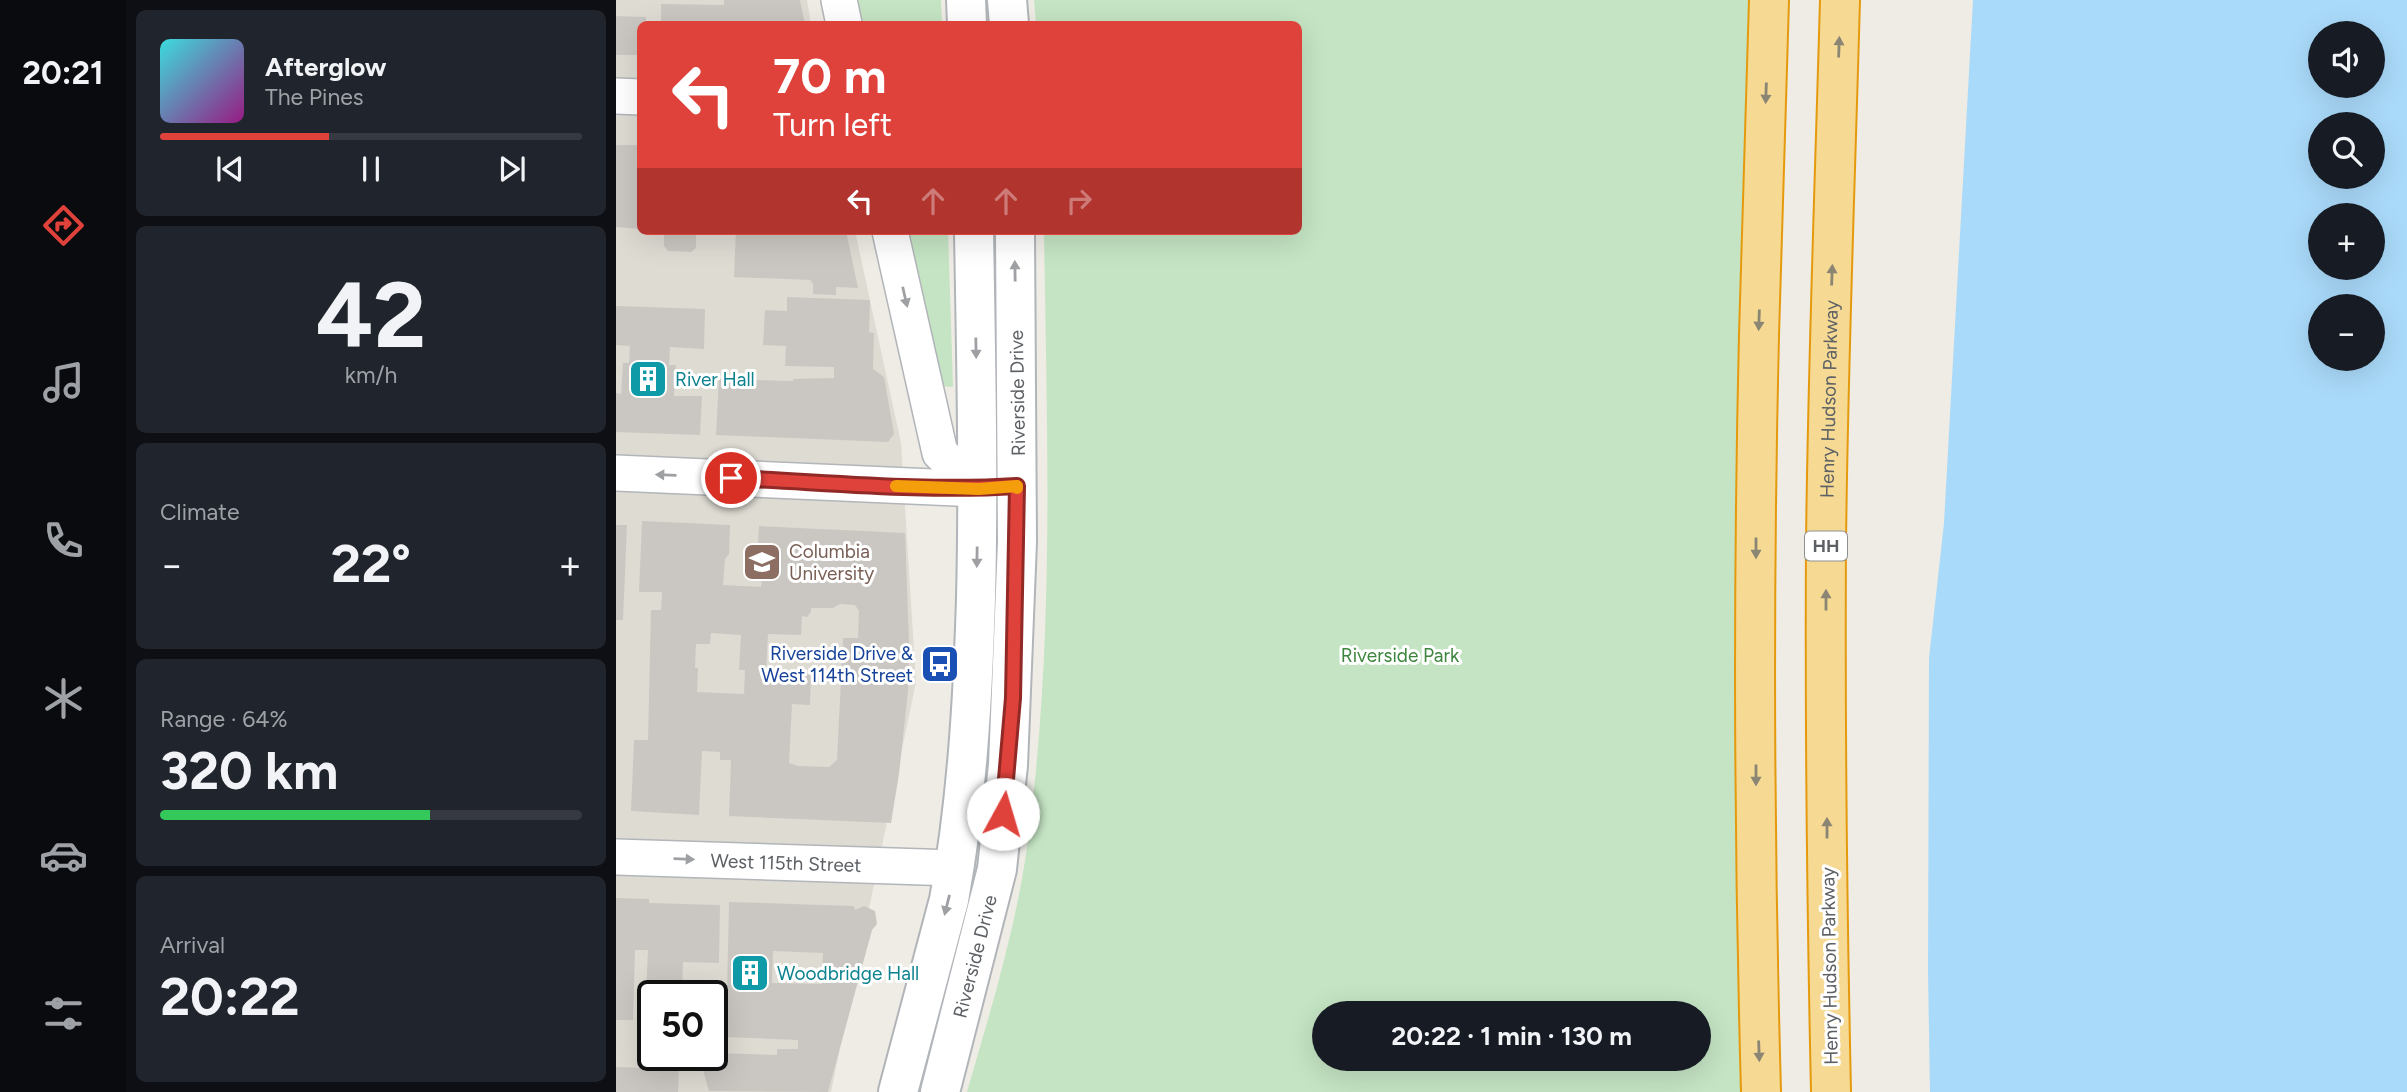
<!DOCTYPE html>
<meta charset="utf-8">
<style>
body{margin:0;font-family:Figtree,sans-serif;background:#20242c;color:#f1f3f6;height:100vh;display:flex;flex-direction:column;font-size:26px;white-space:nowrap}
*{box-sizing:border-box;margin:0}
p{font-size:23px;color:#9ea1a6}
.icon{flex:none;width:38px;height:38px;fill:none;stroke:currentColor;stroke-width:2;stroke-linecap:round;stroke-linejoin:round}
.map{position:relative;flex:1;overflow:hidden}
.drawer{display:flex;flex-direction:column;gap:10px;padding:10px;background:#0d0f14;width:490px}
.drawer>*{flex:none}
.hud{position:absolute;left:21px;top:21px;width:665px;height:214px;border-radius:10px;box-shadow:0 7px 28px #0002;background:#df413b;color:#fff;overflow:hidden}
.buttons{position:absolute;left:1692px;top:21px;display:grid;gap:14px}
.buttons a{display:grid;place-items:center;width:77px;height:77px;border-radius:50%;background:#171b24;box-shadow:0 7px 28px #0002;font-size:35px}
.speed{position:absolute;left:21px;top:980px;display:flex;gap:14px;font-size:35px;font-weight:700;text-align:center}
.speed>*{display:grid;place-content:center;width:91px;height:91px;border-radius:50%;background:#171b24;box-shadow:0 7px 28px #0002;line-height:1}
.speed .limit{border:4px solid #111;border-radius:10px;background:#fff;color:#111}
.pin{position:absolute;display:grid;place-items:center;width:60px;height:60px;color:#fff;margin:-30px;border:4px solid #fff;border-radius:50%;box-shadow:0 2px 7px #0007}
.me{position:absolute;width:77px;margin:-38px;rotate:6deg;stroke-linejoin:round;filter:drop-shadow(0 0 5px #0008)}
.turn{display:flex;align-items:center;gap:24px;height:147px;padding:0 21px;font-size:32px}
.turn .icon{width:91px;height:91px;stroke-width:2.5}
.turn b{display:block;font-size:49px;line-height:60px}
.lanes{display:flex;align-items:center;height:66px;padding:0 21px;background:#0003;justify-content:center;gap:35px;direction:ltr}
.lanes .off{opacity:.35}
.big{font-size:52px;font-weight:700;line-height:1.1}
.drawer .card{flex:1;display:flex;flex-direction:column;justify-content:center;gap:10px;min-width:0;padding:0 24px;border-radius:10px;background:#20242c}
.drawer .dial{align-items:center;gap:0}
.dial b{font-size:91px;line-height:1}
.song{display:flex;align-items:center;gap:21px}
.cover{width:84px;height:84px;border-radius:10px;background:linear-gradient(135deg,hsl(180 70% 55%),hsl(310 70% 35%))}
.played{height:7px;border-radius:4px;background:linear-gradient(90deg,#df413b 40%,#363941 40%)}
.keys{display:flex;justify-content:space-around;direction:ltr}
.heat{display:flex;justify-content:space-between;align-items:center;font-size:38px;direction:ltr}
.charge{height:10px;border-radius:5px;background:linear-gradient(90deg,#34c759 64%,#363941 0)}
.trip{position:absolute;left:696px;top:1001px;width:399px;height:70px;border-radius:35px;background:#171b24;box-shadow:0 7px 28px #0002;font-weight:700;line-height:70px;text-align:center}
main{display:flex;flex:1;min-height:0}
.tabs{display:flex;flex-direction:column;width:126px;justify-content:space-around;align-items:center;background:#090b0e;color:#9ea1a6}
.tabs .icon{width:49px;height:49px}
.tabs .on{color:#df413b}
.tabs b{font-size:32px;color:#f1f3f6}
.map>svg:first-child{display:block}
.education{fill:#dedbd3;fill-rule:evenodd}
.green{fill:#c4e4c3;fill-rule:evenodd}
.water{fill:#aadafa;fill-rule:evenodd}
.building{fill:#cac7c2;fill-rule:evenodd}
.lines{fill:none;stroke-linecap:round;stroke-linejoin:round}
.street-casing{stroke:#b2b5b9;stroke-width:38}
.secondary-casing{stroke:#b1b5b9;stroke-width:42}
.highway-casing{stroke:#e59a0e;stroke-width:42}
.street{stroke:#fff;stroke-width:35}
.secondary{stroke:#fff;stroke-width:38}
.highway{stroke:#f6da94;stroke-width:38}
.oneway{fill:#8b8573}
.oneway2{fill:#9ea0a3}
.route-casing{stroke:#912a26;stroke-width:18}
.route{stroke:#df413b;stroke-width:12}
.slow{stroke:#f59e0b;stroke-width:12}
.labels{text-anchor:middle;stroke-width:6;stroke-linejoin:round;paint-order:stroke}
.shield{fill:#fff;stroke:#8e9093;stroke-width:2}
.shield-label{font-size:18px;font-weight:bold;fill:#5d6165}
.culture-label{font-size:19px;fill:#0d838f;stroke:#fff;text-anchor:start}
.street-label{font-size:19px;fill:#5d6165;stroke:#fff}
.education-label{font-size:19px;fill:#785e54;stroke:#fff;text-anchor:start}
.transit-label{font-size:19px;fill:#164399;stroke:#fff;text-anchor:end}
.park-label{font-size:19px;fill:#3b853c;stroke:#fff}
</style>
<main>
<nav class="tabs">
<b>20:21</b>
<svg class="icon on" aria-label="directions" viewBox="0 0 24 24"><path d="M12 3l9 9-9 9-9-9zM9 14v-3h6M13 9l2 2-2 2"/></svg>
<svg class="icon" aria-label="music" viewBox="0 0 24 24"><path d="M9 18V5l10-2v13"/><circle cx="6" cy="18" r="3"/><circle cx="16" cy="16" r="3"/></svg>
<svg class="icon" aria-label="phone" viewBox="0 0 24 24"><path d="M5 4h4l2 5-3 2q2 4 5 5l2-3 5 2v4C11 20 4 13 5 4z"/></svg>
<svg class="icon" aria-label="climate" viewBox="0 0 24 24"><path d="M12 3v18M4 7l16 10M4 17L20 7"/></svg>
<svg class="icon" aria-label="car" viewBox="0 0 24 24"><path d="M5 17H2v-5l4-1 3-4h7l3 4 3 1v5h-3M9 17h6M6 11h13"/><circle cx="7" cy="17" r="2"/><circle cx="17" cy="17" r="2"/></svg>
<svg class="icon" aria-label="filters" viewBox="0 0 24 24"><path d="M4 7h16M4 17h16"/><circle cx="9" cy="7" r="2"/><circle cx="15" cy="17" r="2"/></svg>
</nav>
<section class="drawer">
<div class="card">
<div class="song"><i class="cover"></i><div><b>Afterglow</b><p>The Pines</p></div></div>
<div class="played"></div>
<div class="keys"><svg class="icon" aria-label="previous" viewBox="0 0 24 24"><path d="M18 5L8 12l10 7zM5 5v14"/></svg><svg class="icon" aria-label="pause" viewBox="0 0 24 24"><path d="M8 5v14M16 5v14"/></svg><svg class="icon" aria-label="next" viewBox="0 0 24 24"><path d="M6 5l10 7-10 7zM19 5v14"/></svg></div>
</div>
<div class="card dial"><b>42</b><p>km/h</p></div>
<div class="card"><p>Climate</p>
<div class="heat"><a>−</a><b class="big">22°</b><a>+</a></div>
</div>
<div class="card"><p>Range · 64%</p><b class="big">320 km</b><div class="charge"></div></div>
<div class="card"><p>Arrival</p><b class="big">20:22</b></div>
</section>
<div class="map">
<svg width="1791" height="1092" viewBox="0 0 1791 1092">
<rect width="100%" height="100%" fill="#eeece5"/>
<path class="education" d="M0 0H191L195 24H24V231H239L285 443 300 682 215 1092H0ZM37 996H96V1055H37Z"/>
<g class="green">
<polygon points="235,0 325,0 326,24 240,24"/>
<path d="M418 0H1153L1145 1092H351C375 1009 401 925 412 840 439 638 431 434 428 231H682V24H420ZM709 1013H1083V1059H709Z"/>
<polygon points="283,231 332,231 337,387 323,386"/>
</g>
<path class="water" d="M1357 0H1791V1092H1314L1312 971 1313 658 1328 523ZM1704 33H1757V86H1704ZM1704 124H1757V177H1704ZM1704 215H1757V268H1704ZM1704 306H1757V359H1704Z"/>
<g class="building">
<polygon points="108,0 184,0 189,24 45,24 45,4 108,5"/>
<polygon points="0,16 30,17 30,24 24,24 24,55 0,55"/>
<polygon points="0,145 24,145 24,229 0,227"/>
<polygon points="48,231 80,231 80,248 75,252 52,251 48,246"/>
<polygon points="120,231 230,231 242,288 220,287 220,295 197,294 197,284 194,280 118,277"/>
<polygon points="171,297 254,300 253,332 258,333 257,369 268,377 278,434 272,442 100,435 103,379 177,381 177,379 218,378 218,367 169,366 170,346 147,345 149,310 171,311"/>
<polygon points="0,306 89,309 88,349 54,347 53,365 60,365 58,396 86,396 84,435 0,432 0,393 5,394 7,363 13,363 14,346 0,345"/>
<path d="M26 521 114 525 113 554 109 559 107 585 145 587 147 561H141L143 526 289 533 293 641 292 691 283 774 275 823 113 816 115 760H104V752L86 751 83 815 15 811 18 740H32L35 610H45L46 592H23ZM224 604 239 605 243 611 242 638H227L221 760 213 767 182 766 173 763 176 704 194 705 195 673 150 671 152 634 185 635 186 616 191 617 195 612V608H217ZM95 633 125 635 123 670H129L128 694 81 692 82 668H79L80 644H94Z"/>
<polygon points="0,525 11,525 7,620 0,620"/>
<polygon points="0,898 33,899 33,903 104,905 103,963 67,962 66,996 30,995 32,950 19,950 17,1020 0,1020"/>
<path d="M113 902 238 906 239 910 248 906 259 911 261 924 256 930 212 1092 93 1091 92 1088 87 1070 89 1061 96 1053 161 1055V1049H182V1040L110 1037ZM157 951 207 953 206 984 156 983Z"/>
<polygon points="0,1067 63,1069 62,1092 0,1092"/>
</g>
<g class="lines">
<defs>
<g id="street">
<polyline points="223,0 228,24"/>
<polyline points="0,96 24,97"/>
<polyline points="274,231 324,453 363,489"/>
<polyline points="0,473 363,489"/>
<path id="s1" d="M0 857 339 868"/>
</g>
<g id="secondary">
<polyline points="350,0 351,24"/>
<polyline points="391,0 393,24"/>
<path d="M282 1092 333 900C351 801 357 699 360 598 363 476 360 353 358 231"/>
<path id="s2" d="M324 1092 381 869 392 765 401 542 399 231"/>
</g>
<g id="highway">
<path d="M1145 1092C1138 840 1137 587 1143 335 1146 223 1150 112 1153 0"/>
<path id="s3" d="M1215 1092C1211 909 1209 726 1210 543 1212 362 1219 181 1224 0"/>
</g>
</defs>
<use href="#street" class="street-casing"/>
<use href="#secondary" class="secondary-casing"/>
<use href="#highway" class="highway-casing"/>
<use href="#street" class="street"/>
<use href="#secondary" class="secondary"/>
<use href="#highway" class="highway"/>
</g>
<defs><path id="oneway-solid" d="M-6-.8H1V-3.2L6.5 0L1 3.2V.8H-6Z" transform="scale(1.75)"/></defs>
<g class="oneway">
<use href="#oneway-solid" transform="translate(1223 47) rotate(-88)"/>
<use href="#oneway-solid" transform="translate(1150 93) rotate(92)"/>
<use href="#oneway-solid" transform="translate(1216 275) rotate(-88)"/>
<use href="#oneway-solid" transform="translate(1143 320) rotate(92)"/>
<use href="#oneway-solid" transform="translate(1140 548) rotate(90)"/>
<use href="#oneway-solid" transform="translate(1210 600) rotate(-90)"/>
<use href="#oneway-solid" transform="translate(1140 775) rotate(90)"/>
<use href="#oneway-solid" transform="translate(1211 828) rotate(-90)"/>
<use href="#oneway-solid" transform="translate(1143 1051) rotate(88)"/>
</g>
<g class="oneway2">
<use href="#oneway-solid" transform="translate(399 271) rotate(-91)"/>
<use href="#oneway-solid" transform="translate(289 297) rotate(77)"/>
<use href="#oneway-solid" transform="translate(360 348) rotate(89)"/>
<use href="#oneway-solid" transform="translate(50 475) rotate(-178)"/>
<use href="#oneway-solid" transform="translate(361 557) rotate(91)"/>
<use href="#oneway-solid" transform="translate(68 859) rotate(2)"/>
<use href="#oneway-solid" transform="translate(331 905) rotate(104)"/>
</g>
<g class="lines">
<defs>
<path id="route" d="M115 478C210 482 306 492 401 486L397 698 387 814"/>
</defs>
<use href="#route" class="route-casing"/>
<use href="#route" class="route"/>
<polyline class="slow" points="280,486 363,489 401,486 401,488"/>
</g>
<defs>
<symbol id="building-square" viewBox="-11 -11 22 22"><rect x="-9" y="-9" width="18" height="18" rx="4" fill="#0f9aa8" stroke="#fff"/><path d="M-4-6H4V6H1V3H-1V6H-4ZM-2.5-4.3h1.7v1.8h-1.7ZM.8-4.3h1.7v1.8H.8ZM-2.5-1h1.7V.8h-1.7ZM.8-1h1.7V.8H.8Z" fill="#fff"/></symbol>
<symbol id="university-square" viewBox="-11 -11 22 22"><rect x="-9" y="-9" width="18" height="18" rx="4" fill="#8d6e63" stroke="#fff"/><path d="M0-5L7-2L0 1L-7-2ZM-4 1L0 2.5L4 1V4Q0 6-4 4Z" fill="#fff"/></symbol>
<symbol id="bus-square" viewBox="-11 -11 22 22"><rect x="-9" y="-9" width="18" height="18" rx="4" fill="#1a4fb4" stroke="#fff"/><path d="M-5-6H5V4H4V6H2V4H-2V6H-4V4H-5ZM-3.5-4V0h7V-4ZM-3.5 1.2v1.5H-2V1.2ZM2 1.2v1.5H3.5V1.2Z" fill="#fff"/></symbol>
</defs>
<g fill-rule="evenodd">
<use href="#building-square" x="10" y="357" width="44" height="44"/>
<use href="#university-square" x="124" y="540" width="44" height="44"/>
<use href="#bus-square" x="302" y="642" width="44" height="44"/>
<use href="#building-square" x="112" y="951" width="44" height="44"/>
</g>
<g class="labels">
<rect class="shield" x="1189" y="531.5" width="42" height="29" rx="5"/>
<g class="shield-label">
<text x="1210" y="552">HH</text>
</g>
<g class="culture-label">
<text x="59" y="386">River Hall</text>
<text x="161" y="980">Woodbridge Hall</text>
</g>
<g class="street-label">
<text transform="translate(401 393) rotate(-91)" y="7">Riverside Drive</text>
<text dy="7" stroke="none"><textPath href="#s3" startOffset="693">Henry Hudson Parkway</textPath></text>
<text dy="7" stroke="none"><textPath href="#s1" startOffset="170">West 115th Street</textPath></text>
<text dy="7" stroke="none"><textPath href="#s2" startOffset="140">Riverside Drive</textPath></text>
<text transform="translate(1213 966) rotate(-91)" y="7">Henry Hudson Parkway</text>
</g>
<g class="education-label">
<text x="173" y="558">Columbia<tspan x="173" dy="22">University</tspan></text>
</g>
<g class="transit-label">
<text x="297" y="660">Riverside Drive &amp;<tspan x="297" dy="22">West 114th Street</tspan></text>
</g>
<g class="park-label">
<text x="784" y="662">Riverside Park</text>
</g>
</g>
</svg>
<div class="buttons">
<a><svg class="icon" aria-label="sound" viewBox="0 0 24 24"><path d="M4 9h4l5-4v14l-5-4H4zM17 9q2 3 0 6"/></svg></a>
<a><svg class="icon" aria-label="search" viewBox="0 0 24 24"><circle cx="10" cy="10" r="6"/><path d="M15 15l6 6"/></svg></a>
<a>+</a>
<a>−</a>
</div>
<div class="speed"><div class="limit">50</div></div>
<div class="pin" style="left:115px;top:478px;background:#d93025"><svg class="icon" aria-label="arrive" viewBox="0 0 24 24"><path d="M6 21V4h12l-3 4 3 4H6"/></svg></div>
<svg class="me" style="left:387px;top:814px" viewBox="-20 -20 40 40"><circle r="19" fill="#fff"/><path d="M0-13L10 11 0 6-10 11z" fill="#df413b"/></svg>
<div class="trip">20:22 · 1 min · 130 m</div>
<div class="hud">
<div class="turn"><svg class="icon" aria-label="left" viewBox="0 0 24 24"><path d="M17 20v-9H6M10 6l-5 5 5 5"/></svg><div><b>70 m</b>Turn left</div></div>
<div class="lanes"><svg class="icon" aria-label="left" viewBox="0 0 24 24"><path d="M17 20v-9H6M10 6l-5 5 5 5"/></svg><svg class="icon off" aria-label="ahead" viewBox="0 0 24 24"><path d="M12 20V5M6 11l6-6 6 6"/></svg><svg class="icon off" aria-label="ahead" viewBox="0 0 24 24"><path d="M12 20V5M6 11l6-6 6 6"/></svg><svg class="icon off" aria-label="right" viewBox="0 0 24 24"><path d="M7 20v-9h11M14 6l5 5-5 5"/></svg></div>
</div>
</div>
</main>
